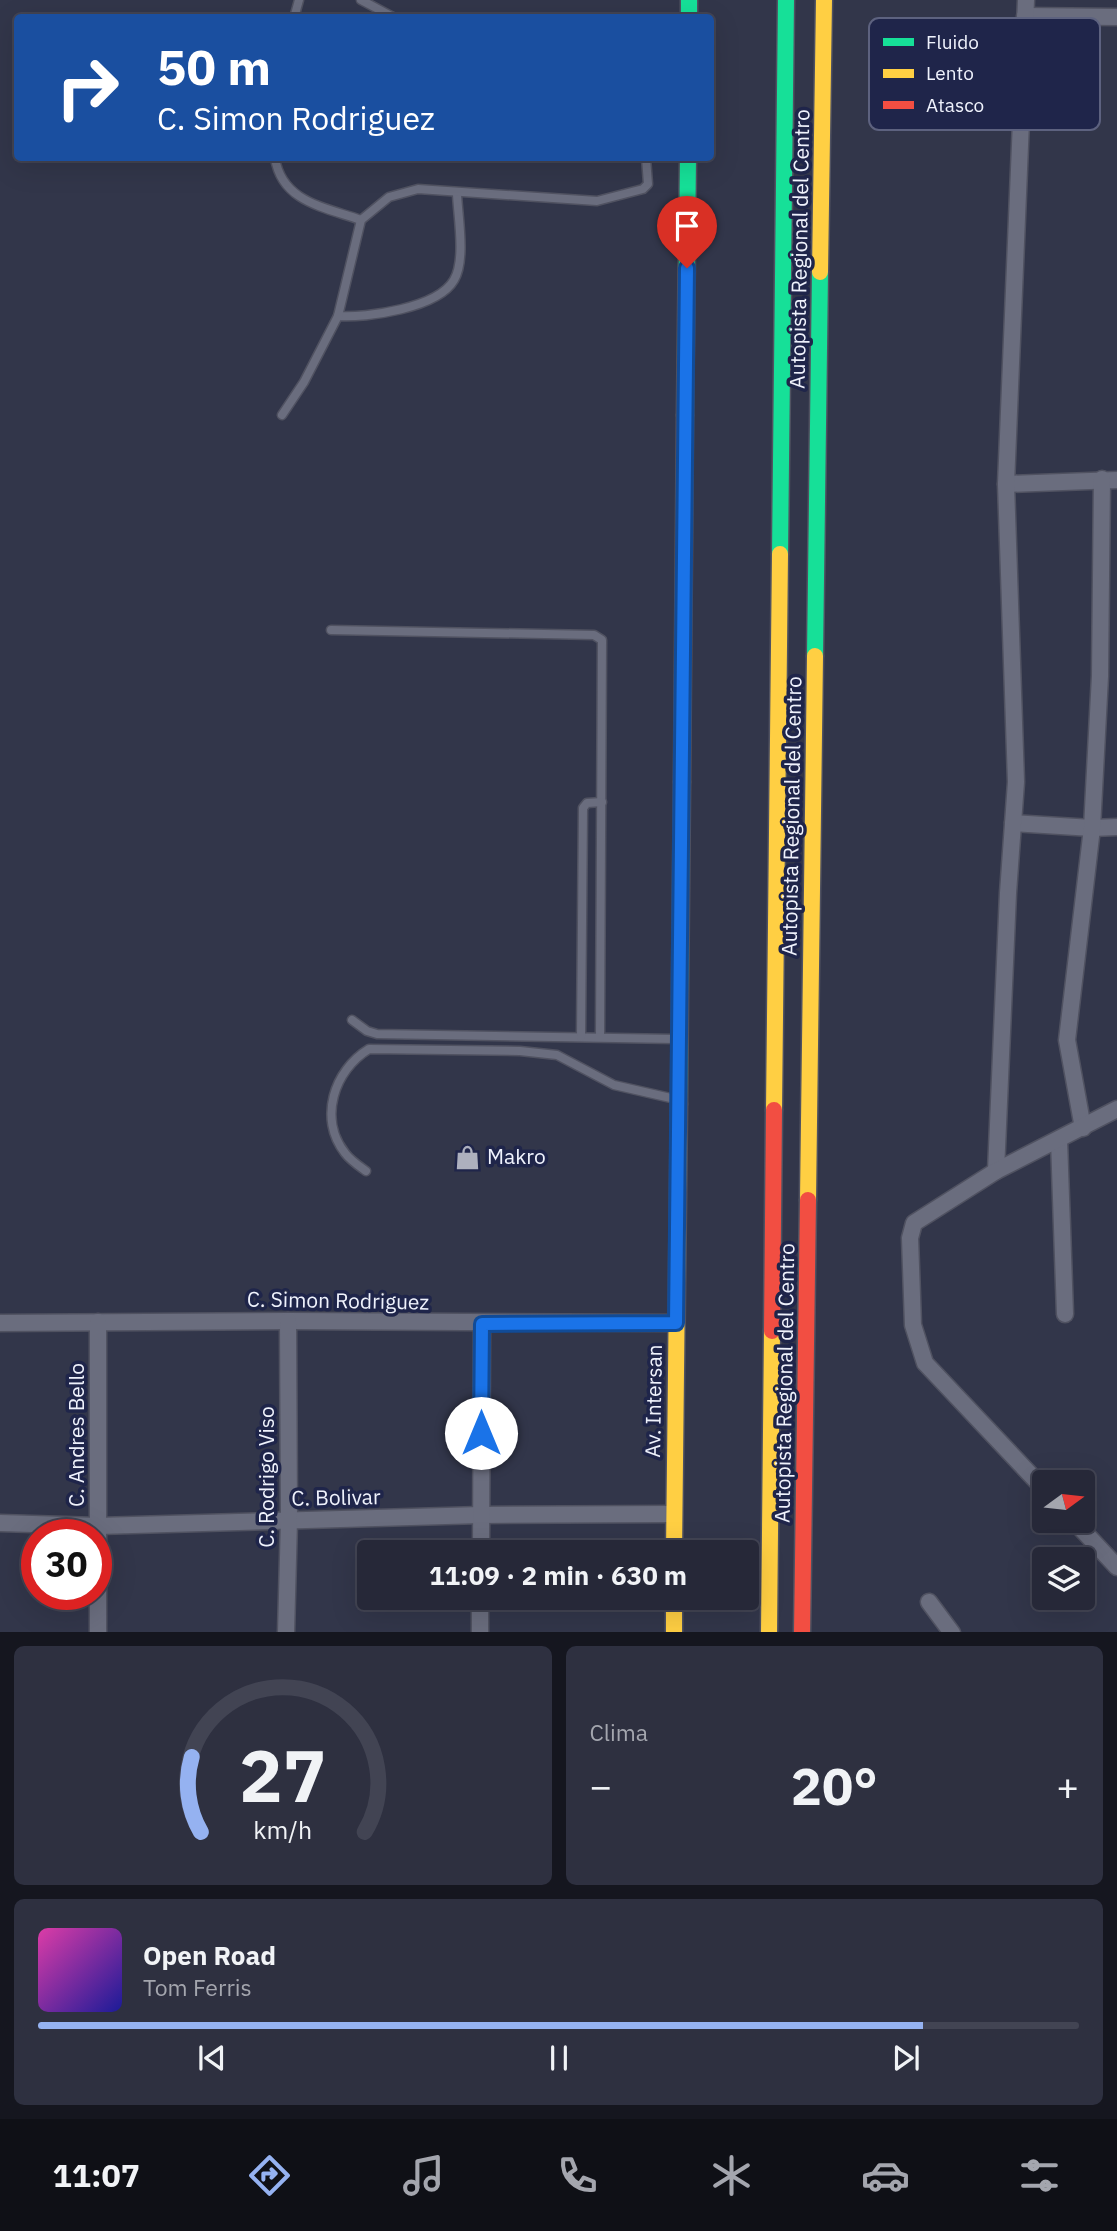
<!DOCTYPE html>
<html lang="es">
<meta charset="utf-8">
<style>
body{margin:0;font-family:"IBM Plex Sans",sans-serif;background:#2e3040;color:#f1f3f6;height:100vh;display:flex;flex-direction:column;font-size:26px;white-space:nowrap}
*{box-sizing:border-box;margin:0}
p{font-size:23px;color:#a4a6ae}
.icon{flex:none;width:38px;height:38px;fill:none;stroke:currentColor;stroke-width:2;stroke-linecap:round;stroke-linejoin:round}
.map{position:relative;height:1632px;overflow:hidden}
.panel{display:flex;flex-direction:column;gap:14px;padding:14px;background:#15161f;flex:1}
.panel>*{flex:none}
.hud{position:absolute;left:14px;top:14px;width:700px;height:147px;border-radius:7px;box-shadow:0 7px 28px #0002,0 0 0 2px #424453;background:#1a4fa0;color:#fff;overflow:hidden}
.needle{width:46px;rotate:75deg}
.fabs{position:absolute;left:1032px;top:1470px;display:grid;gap:14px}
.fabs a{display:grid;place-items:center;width:63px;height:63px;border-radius:7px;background:#262838;box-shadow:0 7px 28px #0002,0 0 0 2px #424453;font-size:35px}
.speed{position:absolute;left:21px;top:1519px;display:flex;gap:14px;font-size:35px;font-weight:700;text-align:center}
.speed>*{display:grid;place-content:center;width:91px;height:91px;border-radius:50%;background:#262838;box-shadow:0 7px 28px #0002,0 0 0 2px #424453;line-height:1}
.speed .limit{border:10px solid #d22;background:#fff;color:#111}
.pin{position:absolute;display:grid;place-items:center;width:60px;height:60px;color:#fff;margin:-72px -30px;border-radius:50% 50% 50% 0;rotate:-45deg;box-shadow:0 0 7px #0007}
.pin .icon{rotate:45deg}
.me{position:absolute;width:77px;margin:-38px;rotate:0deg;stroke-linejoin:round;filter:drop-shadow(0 0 5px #0008)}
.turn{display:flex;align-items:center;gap:24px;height:147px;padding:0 28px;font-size:32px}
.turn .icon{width:91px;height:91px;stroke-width:2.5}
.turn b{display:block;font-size:49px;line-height:60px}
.big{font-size:52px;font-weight:800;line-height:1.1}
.panel .widget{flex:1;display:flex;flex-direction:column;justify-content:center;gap:10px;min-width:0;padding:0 24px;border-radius:10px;background:#2e3040}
.panel .dial{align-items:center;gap:0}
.dial svg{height:182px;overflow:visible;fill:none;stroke:#424453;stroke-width:7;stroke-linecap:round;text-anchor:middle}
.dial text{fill:#f1f3f6;stroke:none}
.song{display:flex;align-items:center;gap:21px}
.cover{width:84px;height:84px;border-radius:10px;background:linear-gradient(135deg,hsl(320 70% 55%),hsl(240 70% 35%))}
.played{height:7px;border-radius:4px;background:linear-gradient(90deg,#95b2f1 85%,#424453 85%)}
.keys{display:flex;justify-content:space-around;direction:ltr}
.heat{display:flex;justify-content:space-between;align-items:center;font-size:38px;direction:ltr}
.panel .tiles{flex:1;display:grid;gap:14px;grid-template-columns:1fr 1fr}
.widget:last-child{grid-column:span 2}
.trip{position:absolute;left:357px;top:1540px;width:402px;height:70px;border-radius:7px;background:#262838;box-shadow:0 7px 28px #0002,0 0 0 2px #424453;font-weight:800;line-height:70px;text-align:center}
.menu{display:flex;height:112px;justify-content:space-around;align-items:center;background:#0f1016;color:#a4a6ae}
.menu .icon{width:49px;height:49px}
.menu .selected{color:#95b2f1}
.menu b{font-size:32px;color:#f1f3f6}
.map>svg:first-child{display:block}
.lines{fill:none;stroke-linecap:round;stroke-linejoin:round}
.lane-casing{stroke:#505261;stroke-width:11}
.street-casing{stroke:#505261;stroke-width:19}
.fast-casing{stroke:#505261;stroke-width:19}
.slow-casing{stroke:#505261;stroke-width:19}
.jam-casing{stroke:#505261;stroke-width:19}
.lane{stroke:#6a6d7e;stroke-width:8}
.street{stroke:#6a6d7e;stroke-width:16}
.fast{stroke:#16e098;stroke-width:16}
.slow{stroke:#ffcf43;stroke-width:16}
.jam{stroke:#f24e42;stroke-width:16}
.route-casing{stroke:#114b97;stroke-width:18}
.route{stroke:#1a73e8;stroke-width:12}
.labels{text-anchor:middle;stroke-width:7;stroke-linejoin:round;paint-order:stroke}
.street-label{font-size:21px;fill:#eff2fc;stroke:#1f254a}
.poi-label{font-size:21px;fill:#eff2fc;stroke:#1f254a;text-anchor:start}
.key{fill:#1f254a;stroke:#5d627f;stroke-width:2}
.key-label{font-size:19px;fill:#eff2fc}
</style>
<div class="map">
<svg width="1117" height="1633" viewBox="0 0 1117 1633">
<rect width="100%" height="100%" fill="#32364a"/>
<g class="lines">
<defs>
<g id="lane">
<polyline points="361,0 395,18"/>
<polyline points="294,18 299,0"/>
<path d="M275 158C282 202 324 207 361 220"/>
<path d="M338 316C367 318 438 308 454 280 466 260 458 217 457 194"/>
<polyline points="282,415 304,382 338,316 361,220 389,197 418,189 597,201 643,189 648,184 646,158"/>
<polyline points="331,630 594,635 602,640 600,1037"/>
<polyline points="352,1020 367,1031 377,1034 676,1039"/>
<polyline points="581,1037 583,808 587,803 602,802"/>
<path d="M366 1171C359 1166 350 1160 345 1153 318 1119 334 1070 369 1049L520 1051 557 1055 614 1085 675 1099"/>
</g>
<g id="street">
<polyline points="1025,16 1117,17"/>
<polyline points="1006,484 1117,480"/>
<polyline points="1013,823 1092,828 1117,827"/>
<polyline points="1083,1128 1067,1040 1092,828 1100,676 1102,479"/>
<polyline points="1059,1140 1065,1314"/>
<polyline points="996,1171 1008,893 1016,782 1006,484 1026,0"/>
<polyline points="0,1323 288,1321 676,1323"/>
<polyline points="1045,1490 925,1363 913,1325 910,1238 914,1223 996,1171 1117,1109"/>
<polyline points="1074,1521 1117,1567"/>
<polyline points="0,1523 98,1526 481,1515 674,1514"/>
<polyline points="481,1552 482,1324"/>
<polyline points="929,1602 952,1633"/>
<polyline points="98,1633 98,1322"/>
<polyline points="286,1633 289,1520 288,1321"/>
<polyline points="480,1633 480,1598"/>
</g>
<g id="fast">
<polyline points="689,0 689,18"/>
<polyline points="685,415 688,158"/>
<polyline points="780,554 786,0"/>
<polyline points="815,656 820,272"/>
<polyline points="679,1104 682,782"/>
</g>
<g id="slow">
<polyline points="820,272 824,0"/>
<polyline points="774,1110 780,554"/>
<polyline points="808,1200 815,656"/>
<polyline points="674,1552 679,1104"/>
<polyline points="674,1598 674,1633"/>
<polyline points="769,1633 772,1331"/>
</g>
<g id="jam">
<polyline points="682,782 685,415"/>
<polyline points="772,1331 774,1110"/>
<polyline points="802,1633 808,1200"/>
</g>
</defs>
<use href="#lane" class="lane-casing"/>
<use href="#street" class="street-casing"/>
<use href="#fast" class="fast-casing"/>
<use href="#slow" class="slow-casing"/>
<use href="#jam" class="jam-casing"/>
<use href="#lane" class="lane"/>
<use href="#street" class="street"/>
<use href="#fast" class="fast"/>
<use href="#slow" class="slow"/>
<use href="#jam" class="jam"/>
</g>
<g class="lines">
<defs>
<polyline id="route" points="481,1433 482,1324 676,1323 687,268"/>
</defs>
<use href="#route" class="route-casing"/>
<use href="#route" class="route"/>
</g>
<defs>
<symbol id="shop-bare" viewBox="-9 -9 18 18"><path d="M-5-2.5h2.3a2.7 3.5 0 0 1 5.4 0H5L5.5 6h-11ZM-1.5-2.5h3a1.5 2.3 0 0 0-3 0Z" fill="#adb0be" stroke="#1f254a" stroke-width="2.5" paint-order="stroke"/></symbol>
</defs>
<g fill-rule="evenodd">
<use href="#shop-bare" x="450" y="1140" width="35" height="35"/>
</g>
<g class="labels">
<g class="street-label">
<text transform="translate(800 249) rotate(-89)" y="7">Autopista Regional del Centro</text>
<text transform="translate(792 816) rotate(-89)" y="7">Autopista Regional del Centro</text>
<text transform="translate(338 1301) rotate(1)" y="7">C. Simon Rodriguez</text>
<text transform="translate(785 1383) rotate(-89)" y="7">Autopista Regional del Centro</text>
<text transform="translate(654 1401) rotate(-89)" y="7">Av. Intersan</text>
<text transform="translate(77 1435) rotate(-90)" y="7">C. Andres Bello</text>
<text transform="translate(267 1477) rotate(-90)" y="7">C. Rodrigo Viso</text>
<text transform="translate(336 1498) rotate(-1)" y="7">C. Bolivar</text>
</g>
<g class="poi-label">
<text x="487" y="1164">Makro</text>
</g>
</g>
<rect x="869" y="18" width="231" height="112" rx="10" class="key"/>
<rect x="883" y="38" width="31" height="8" fill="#16e098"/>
<rect x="883" y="69" width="31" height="9" fill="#ffcf43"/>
<rect x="883" y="101" width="31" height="8" fill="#f24e42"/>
<g class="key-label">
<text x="926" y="49">Fluido</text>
<text x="926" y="80">Lento</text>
<text x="926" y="112">Atasco</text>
</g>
</svg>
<div class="fabs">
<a><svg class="needle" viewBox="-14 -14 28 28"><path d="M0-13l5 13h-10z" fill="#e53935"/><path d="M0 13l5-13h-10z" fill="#a4a6ae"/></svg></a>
<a><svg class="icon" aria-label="layers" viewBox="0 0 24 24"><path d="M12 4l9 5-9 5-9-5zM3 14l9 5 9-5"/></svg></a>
</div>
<div class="speed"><div class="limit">30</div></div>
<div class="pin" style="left:687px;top:268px;background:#d93025"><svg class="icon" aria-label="arrive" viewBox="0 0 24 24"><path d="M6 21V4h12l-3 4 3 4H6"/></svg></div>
<svg class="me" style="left:481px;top:1433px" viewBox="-20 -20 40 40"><circle r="19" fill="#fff"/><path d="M0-13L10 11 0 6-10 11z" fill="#1a73e8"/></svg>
<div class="trip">11:09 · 2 min · 630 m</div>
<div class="hud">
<div class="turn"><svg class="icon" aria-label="right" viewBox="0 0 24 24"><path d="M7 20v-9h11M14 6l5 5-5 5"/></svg><div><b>50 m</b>C. Simon Rodriguez</div></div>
</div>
</div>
<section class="panel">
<div class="tiles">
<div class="widget dial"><svg viewBox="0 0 100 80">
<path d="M14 69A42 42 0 1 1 86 69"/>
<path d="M14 69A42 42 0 0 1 10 36" stroke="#95b2f1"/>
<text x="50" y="56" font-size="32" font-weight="700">27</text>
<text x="50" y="72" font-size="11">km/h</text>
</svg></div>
<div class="widget"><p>Clima</p>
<div class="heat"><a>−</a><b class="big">20°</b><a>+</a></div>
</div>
<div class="widget">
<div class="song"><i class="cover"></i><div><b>Open Road</b><p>Tom Ferris</p></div></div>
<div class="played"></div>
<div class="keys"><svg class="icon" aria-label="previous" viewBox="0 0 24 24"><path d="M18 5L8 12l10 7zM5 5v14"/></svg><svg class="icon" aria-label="pause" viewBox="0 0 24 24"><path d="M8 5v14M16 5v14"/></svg><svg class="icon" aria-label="next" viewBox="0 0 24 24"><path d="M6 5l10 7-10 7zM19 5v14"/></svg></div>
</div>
</div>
</section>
<nav class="menu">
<b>11:07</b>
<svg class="icon selected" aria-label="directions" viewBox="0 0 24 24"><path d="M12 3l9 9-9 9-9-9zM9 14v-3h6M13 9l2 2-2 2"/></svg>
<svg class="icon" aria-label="music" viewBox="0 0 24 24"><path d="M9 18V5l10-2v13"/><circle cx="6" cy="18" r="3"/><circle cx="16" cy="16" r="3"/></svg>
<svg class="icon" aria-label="phone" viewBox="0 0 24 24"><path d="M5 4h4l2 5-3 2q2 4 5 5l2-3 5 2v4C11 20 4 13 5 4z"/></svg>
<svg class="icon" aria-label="climate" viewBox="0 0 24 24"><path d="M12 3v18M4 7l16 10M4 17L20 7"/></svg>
<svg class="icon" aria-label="car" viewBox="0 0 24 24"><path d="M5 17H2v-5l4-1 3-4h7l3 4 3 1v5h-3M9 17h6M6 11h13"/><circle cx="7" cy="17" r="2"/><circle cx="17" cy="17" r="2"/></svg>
<svg class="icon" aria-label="filters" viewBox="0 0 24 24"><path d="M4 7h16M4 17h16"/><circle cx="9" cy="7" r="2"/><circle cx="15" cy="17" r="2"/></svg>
</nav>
